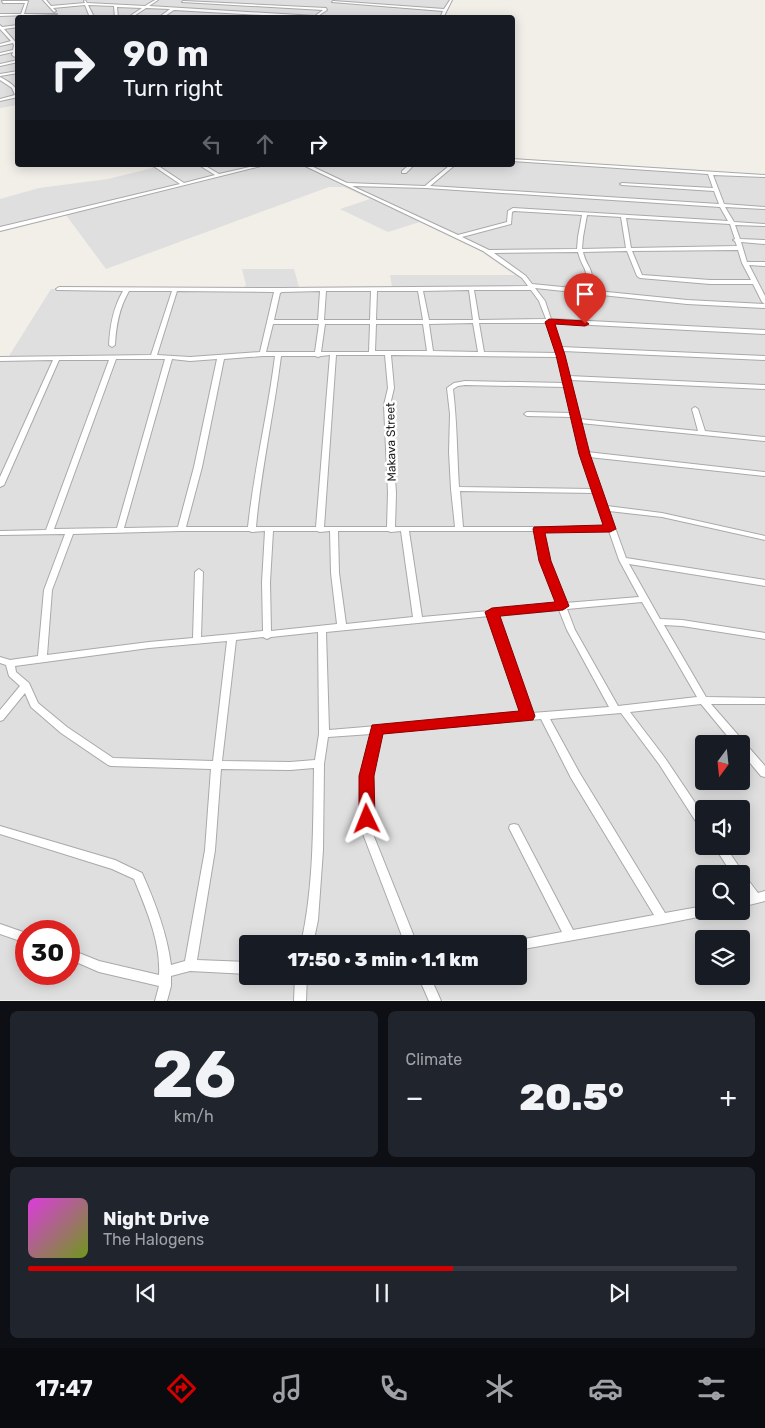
<!DOCTYPE html>
<meta charset="utf-8">
<style>
body{margin:0;font-family:Rubik,sans-serif;background:#20242c;color:#f1f3f6;height:100vh;display:flex;flex-direction:column;font-size:19px;white-space:nowrap}
*{box-sizing:border-box;margin:0}
p{font-size:16px;color:#9ea1a6}
.icon{flex:none;width:28px;height:28px;fill:none;stroke:currentColor;stroke-width:2;stroke-linecap:round;stroke-linejoin:round}
.map{position:relative;height:1001px;overflow:hidden}
.sheet{display:flex;flex-direction:column;gap:10px;padding:10px;background:#0d0f14;flex:1}
.sheet>*{flex:none}
.top-card{position:absolute;left:15px;top:15px;width:500px;height:152px;border-radius:5px;box-shadow:0 2px 12px #0003;background:#171b24;color:#f1f3f6;overflow:hidden}
.needle{width:32px;rotate:195deg}
.fabs{position:absolute;left:695px;top:735px;display:grid;gap:10px}
.fabs a{display:grid;place-items:center;width:55px;height:55px;border-radius:5px;background:#171b24;box-shadow:0 2px 12px #0003;font-size:25px}
.speed{position:absolute;left:15px;top:920px;display:flex;gap:10px;font-size:25px;font-weight:700;text-align:center}
.speed>*{display:grid;place-content:center;width:65px;height:65px;border-radius:50%;background:#171b24;box-shadow:0 2px 12px #0003;line-height:1}
.speed .limit{border:8px solid #d22;background:#fff;color:#111}
.pin{position:absolute;display:grid;place-items:center;width:42px;height:42px;color:#fff;margin:-51px -21px;border-radius:50% 50% 50% 0;rotate:-45deg;box-shadow:0 0 5px #0007}
.pin .icon{rotate:45deg}
.me{position:absolute;width:55px;margin:-28px;rotate:358deg;stroke-linejoin:round;filter:drop-shadow(0 0 4px #0008)}
.turn{display:flex;align-items:center;gap:18px;height:105px;padding:0 25px;font-size:22px}
.turn .icon{width:65px;height:65px;stroke-width:2.5}
.turn b{display:block;font-size:35px;line-height:42px}
.lanes{display:flex;align-items:center;height:48px;padding:0 25px;background:#0003;justify-content:center;gap:25px;direction:ltr}
.lanes .off{opacity:.35}
.big{font-size:38px;font-weight:800;line-height:1.1}
.sheet .widget{flex:1;display:flex;flex-direction:column;justify-content:center;gap:8px;min-width:0;padding:0 18px;border-radius:8px;background:#20242c}
.sheet .dial{align-items:center;gap:0}
.dial b{font-size:65px;line-height:1}
.song{display:flex;align-items:center;gap:15px}
.cover{width:60px;height:60px;border-radius:8px;background:linear-gradient(135deg,hsl(300 70% 55%),hsl(80 70% 35%))}
.played{height:5px;border-radius:2px;background:linear-gradient(90deg,#d40000 60%,#363941 60%)}
.keys{display:flex;justify-content:space-around;direction:ltr}
.heat{display:flex;justify-content:space-between;align-items:center;font-size:28px;direction:ltr}
.sheet .tiles{flex:1;display:grid;gap:10px;grid-template-columns:1fr 1fr}
.widget:last-child{grid-column:span 2}
.trip{position:absolute;left:239px;top:935px;width:288px;height:50px;border-radius:5px;background:#171b24;box-shadow:0 2px 12px #0003;font-weight:800;line-height:50px;text-align:center}
.tab-bar{display:flex;height:80px;justify-content:space-around;align-items:center;background:#090b0e;color:#9ea1a6}
.tab-bar .icon{width:35px;height:35px}
.tab-bar .active{color:#d40000}
.tab-bar b{font-size:22px;color:#f1f3f6}
.map>svg:first-child{display:block}
.residential{fill:#e0dfdf;fill-rule:evenodd}
.lines{fill:none;stroke-linecap:round;stroke-linejoin:round}
.minor-casing{stroke:#a9a9a9;stroke-width:2}
.minor{fill:#fff;fill-rule:evenodd}
.route{fill:#d40000;stroke:#8a0000}
.labels{text-anchor:middle;stroke-width:5;stroke-linejoin:round;paint-order:stroke}
.street-label{font-size:12px;fill:#222;stroke:#fff}
</style>
<div class="map">
<svg width="765" height="1001" viewBox="0 0 765 1001">
<rect width="100%" height="100%" fill="#f2efe9"/>
<g class="residential">
<polygon points="0,0 453,0 441,18 18,18 17,105 0,108"/>
<path d="M513 159 765 175V1000H0V356H9L51 289 244 287 246 285 242 269H294L299 287 392 286 390 275H515L476 248 420 222 388 232 340 209 370 199 344 187H329L106 269 66 215 0 231V199L39 188 108 179 152 168 149 165H512ZM704 744H741V781H704ZM704 809H741V846H704ZM704 874H741V911H704ZM26 931H69V974H26ZM704 939H741V976H704ZM248 944H518V976H248Z"/>
</g>
<g class="lines">
<defs>
<g id="minor">
<polygon points="43,0 46,0 51,6 85,3 84,1 85,0 87,3 145,6 155,0 158,0 149,6 315,16 323,10 182,2 183,1 326,8 327,10 318,16 340,18 313,18 174,10 162,18 158,18 170,9 146,8 131,18 127,18 142,8 117,7 118,18 115,18 114,6 88,5 93,15 91,18 88,18 89,15 85,5 53,8 56,11 54,12"/>
<polygon points="450,0 452,0 443,18 440,18 443,11 332,2 333,1 444,9"/>
<polygon points="2,1 28,1 24,14 57,14 0,16 0,14 21,14 25,3 3,3"/>
<polygon points="0,25 2,27 18,25 18,27 4,29 18,45 18,51 16,55 18,56 18,59 12,55 13,52 0,55 0,53 13,50 14,45 13,43 0,46 0,44 11,41 0,29"/>
<polygon points="18,60 18,62 0,66 0,64"/>
<polygon points="18,71 18,73 0,76 0,74"/>
<path d="M0 77C9 82 18 86 18 97L0 101V99L15 95 12 88 0 80Z"/>
<path d="M512 159 765 175V177L713 175 724 204 765 207V209L725 207 734 222 765 224V226L735 225 740 239 765 240V244L741 242 747 262H765V266L749 265 765 296V304L762 302 753 284H710L640 278 637 276 627 251 583 252C587 270 598 270 587 290L687 300 765 304V308L687 304 535 288 545 301 551 319 765 330V334L553 323 561 347 765 356V360L563 351 569 376 765 385V389L570 380 579 419 698 431 692 409 695 407 698 409 705 431 765 437V441L580 423 587 452 765 472V476L589 457 607 506 662 513 765 536V540L662 517 609 511 626 558 765 580V586L629 564 660 619 682 620 765 633V639L682 626 664 625 706 697 765 698V704H711L765 766V777L761 776 741 752V744H734L701 704 630 712 665 758 704 816V829L700 828 659 764 621 713 550 719 579 772 665 913 704 906V911H710L708 915 663 924 518 950V944H513L514 941 562 932 509 828 510 825 514 824 518 825 573 930 654 915 571 778 541 719 381 733 372 775 373 834 417 944H405L363 834 362 775 371 734 328 737 324 764 323 850 318 920 313 944H301C314 886 313 827 314 768L290 770 221 769 215 850 197 960 248 962V974L190 971 171 976V986L167 1001H155L159 986 99 972 69 959V949L99 961 159 975C161 942 146 909 134 879L112 869 0 834V826L115 860 142 873C155 902 167 933 171 965L185 961 205 850 211 769 111 766 108 765 61 733 31 707 25 693 3 720 0 721V710L20 686 9 676 6 665 0 663V657L10 660 38 656 44 590 65 534 0 535V531L46 530 109 360H59L4 485 0 487V477L53 360 0 361V357L151 355 172 291H129C119 308 116 326 115 345L112 347 109 345C110 326 113 308 123 291L57 290 56 289 59 287 281 288 528 286 522 278 483 251 303 165H309L347 183 425 186 450 165H455L430 186 719 204 714 191 622 185 620 184 622 183 713 188 708 174 512 161ZM352 186 426 188 720 207 728 221 513 208 508 211 507 222 458 235ZM514 211 582 215 578 237 577 249 489 250 462 237 511 224 512 212ZM587 215 621 217 626 248 582 249 583 237ZM626 218 730 224 735 239 733 240 735 241 737 246 631 248ZM738 250 742 263 751 280H710L642 275 632 251ZM578 252C582 270 592 270 582 289L532 284 526 276 494 253ZM469 290 473 320H429L423 291ZM474 290H531L539 301 546 319 479 320ZM177 291 274 292 260 352 190 357 157 355ZM320 291 318 320H274L280 293 282 292ZM326 291H371L370 320H324ZM377 291H418L423 320H376ZM473 323 478 352 433 351 429 324ZM479 323H547L557 353 484 352ZM273 324H319L315 352H266ZM325 324H370L369 352H321ZM376 324H423L427 351H375ZM330 355 316 527H256C261 469 274 413 281 356H315L318 357 321 356ZM336 355H385L388 388 384 405 388 493 387 527H324ZM391 355 558 357 563 377 562 378 564 383 465 381 454 383 447 388 450 414 449 452 451 489 455 527H395L396 493 390 405 394 388ZM263 356H275C268 413 254 469 248 527H186L202 467 224 359ZM116 359H165L117 528 54 529ZM172 359 190 361 217 359 194 467 178 527 124 528ZM465 385 565 387 571 413 527 412 524 414 527 416 572 417 580 454 593 489 459 487C457 454 457 421 453 389L458 386ZM460 491 595 493 607 527H463ZM181 531H249L252 532 265 531 262 582 263 631 201 637 203 572 199 569 195 572 193 638 149 642 47 655 52 590 73 534ZM273 531H317L320 532 330 531 331 573 337 624 271 631 270 582ZM338 531H388L391 532 401 531 413 617 346 624 339 573ZM409 531H536L541 561 557 604 495 610 492 609 489 611 422 617ZM543 531H609L619 560 639 597 565 603 549 561ZM642 602 697 697 618 706 575 630 567 609ZM559 610 567 630 609 707 532 713 497 616ZM489 616 523 714 329 730 326 632ZM318 632 319 734 315 760 290 762 222 761 236 640 263 637 267 639 271 637ZM227 641 213 761 113 758 67 727 38 703 29 683 16 672 15 666 149 648Z"/>
<polygon points="152,165 157,165 184,183 215,175 199,165 204,165 219,174 258,165 265,165 0,231 0,227 180,184"/>
<polygon points="409,165 414,165 406,173 402,173 402,171"/>
<polygon points="714,846 725,846 742,871 743,875 745,876 758,893 765,891 765,901 741,907 741,897 747,896 741,888 741,874 732,874"/>
<polygon points="0,924 26,933 26,943 0,934"/>
<polygon points="295,976 307,976 306,1001 294,1001"/>
<polygon points="418,976 430,976 441,1001 429,1001"/>
</g>
</defs>
<use href="#minor" class="minor-casing"/>
<use href="#minor" class="minor"/>
</g>
<polygon class="route" points="549,319 585,321 589,324 585,326 555,324 565,355 590,454 616,529 610,532 545,533 551,561 569,606 563,610 500,616 535,716 533,720 383,734 374,776 375,819 372,824 367,826 361,824 359,819 359,776 372,725 519,711 485,612 492,608 555,602 539,561 533,529 534,527 603,525 579,454 556,355 545,322"/>
<g class="labels">
<g class="street-label">
<text transform="translate(391 442) rotate(-91)" y="4">Makava Street</text>
</g>
</g>
</svg>
<div class="fabs">
<a><svg class="needle" viewBox="-14 -14 28 28"><path d="M0-13l5 13h-10z" fill="#e53935"/><path d="M0 13l5-13h-10z" fill="#9ea1a6"/></svg></a>
<a><svg class="icon" aria-label="sound" viewBox="0 0 24 24"><path d="M4 9h4l5-4v14l-5-4H4zM17 9q2 3 0 6"/></svg></a>
<a><svg class="icon" aria-label="search" viewBox="0 0 24 24"><circle cx="10" cy="10" r="6"/><path d="M15 15l6 6"/></svg></a>
<a><svg class="icon" aria-label="layers" viewBox="0 0 24 24"><path d="M12 4l9 5-9 5-9-5zM3 14l9 5 9-5"/></svg></a>
</div>
<div class="speed"><div class="limit">30</div></div>
<div class="pin" style="left:585px;top:324px;background:#d93025"><svg class="icon" aria-label="arrive" viewBox="0 0 24 24"><path d="M6 21V4h12l-3 4 3 4H6"/></svg></div>
<svg class="me" style="left:367px;top:819px" viewBox="-20 -20 40 40"><path d="M0-17L14 15 0 8-14 15z" fill="#d40000" stroke="#fff" stroke-width="4"/></svg>
<div class="trip">17:50 · 3 min · 1.1 km</div>
<div class="top-card">
<div class="turn"><svg class="icon" aria-label="right" viewBox="0 0 24 24"><path d="M7 20v-9h11M14 6l5 5-5 5"/></svg><div><b>90 m</b>Turn right</div></div>
<div class="lanes"><svg class="icon off" aria-label="left" viewBox="0 0 24 24"><path d="M17 20v-9H6M10 6l-5 5 5 5"/></svg><svg class="icon off" aria-label="ahead" viewBox="0 0 24 24"><path d="M12 20V5M6 11l6-6 6 6"/></svg><svg class="icon" aria-label="right" viewBox="0 0 24 24"><path d="M7 20v-9h11M14 6l5 5-5 5"/></svg></div>
</div>
</div>
<section class="sheet">
<div class="tiles">
<div class="widget dial"><b>26</b><p>km/h</p></div>
<div class="widget"><p>Climate</p>
<div class="heat"><a>−</a><b class="big">20.5°</b><a>+</a></div>
</div>
<div class="widget">
<div class="song"><i class="cover"></i><div><b>Night Drive</b><p>The Halogens</p></div></div>
<div class="played"></div>
<div class="keys"><svg class="icon" aria-label="previous" viewBox="0 0 24 24"><path d="M18 5L8 12l10 7zM5 5v14"/></svg><svg class="icon" aria-label="pause" viewBox="0 0 24 24"><path d="M8 5v14M16 5v14"/></svg><svg class="icon" aria-label="next" viewBox="0 0 24 24"><path d="M6 5l10 7-10 7zM19 5v14"/></svg></div>
</div>
</div>
</section>
<nav class="tab-bar">
<b>17:47</b>
<svg class="icon active" aria-label="directions" viewBox="0 0 24 24"><path d="M12 3l9 9-9 9-9-9zM9 14v-3h6M13 9l2 2-2 2"/></svg>
<svg class="icon" aria-label="music" viewBox="0 0 24 24"><path d="M9 18V5l10-2v13"/><circle cx="6" cy="18" r="3"/><circle cx="16" cy="16" r="3"/></svg>
<svg class="icon" aria-label="phone" viewBox="0 0 24 24"><path d="M5 4h4l2 5-3 2q2 4 5 5l2-3 5 2v4C11 20 4 13 5 4z"/></svg>
<svg class="icon" aria-label="climate" viewBox="0 0 24 24"><path d="M12 3v18M4 7l16 10M4 17L20 7"/></svg>
<svg class="icon" aria-label="car" viewBox="0 0 24 24"><path d="M5 17H2v-5l4-1 3-4h7l3 4 3 1v5h-3M9 17h6M6 11h13"/><circle cx="7" cy="17" r="2"/><circle cx="17" cy="17" r="2"/></svg>
<svg class="icon" aria-label="filters" viewBox="0 0 24 24"><path d="M4 7h16M4 17h16"/><circle cx="9" cy="7" r="2"/><circle cx="15" cy="17" r="2"/></svg>
</nav>
